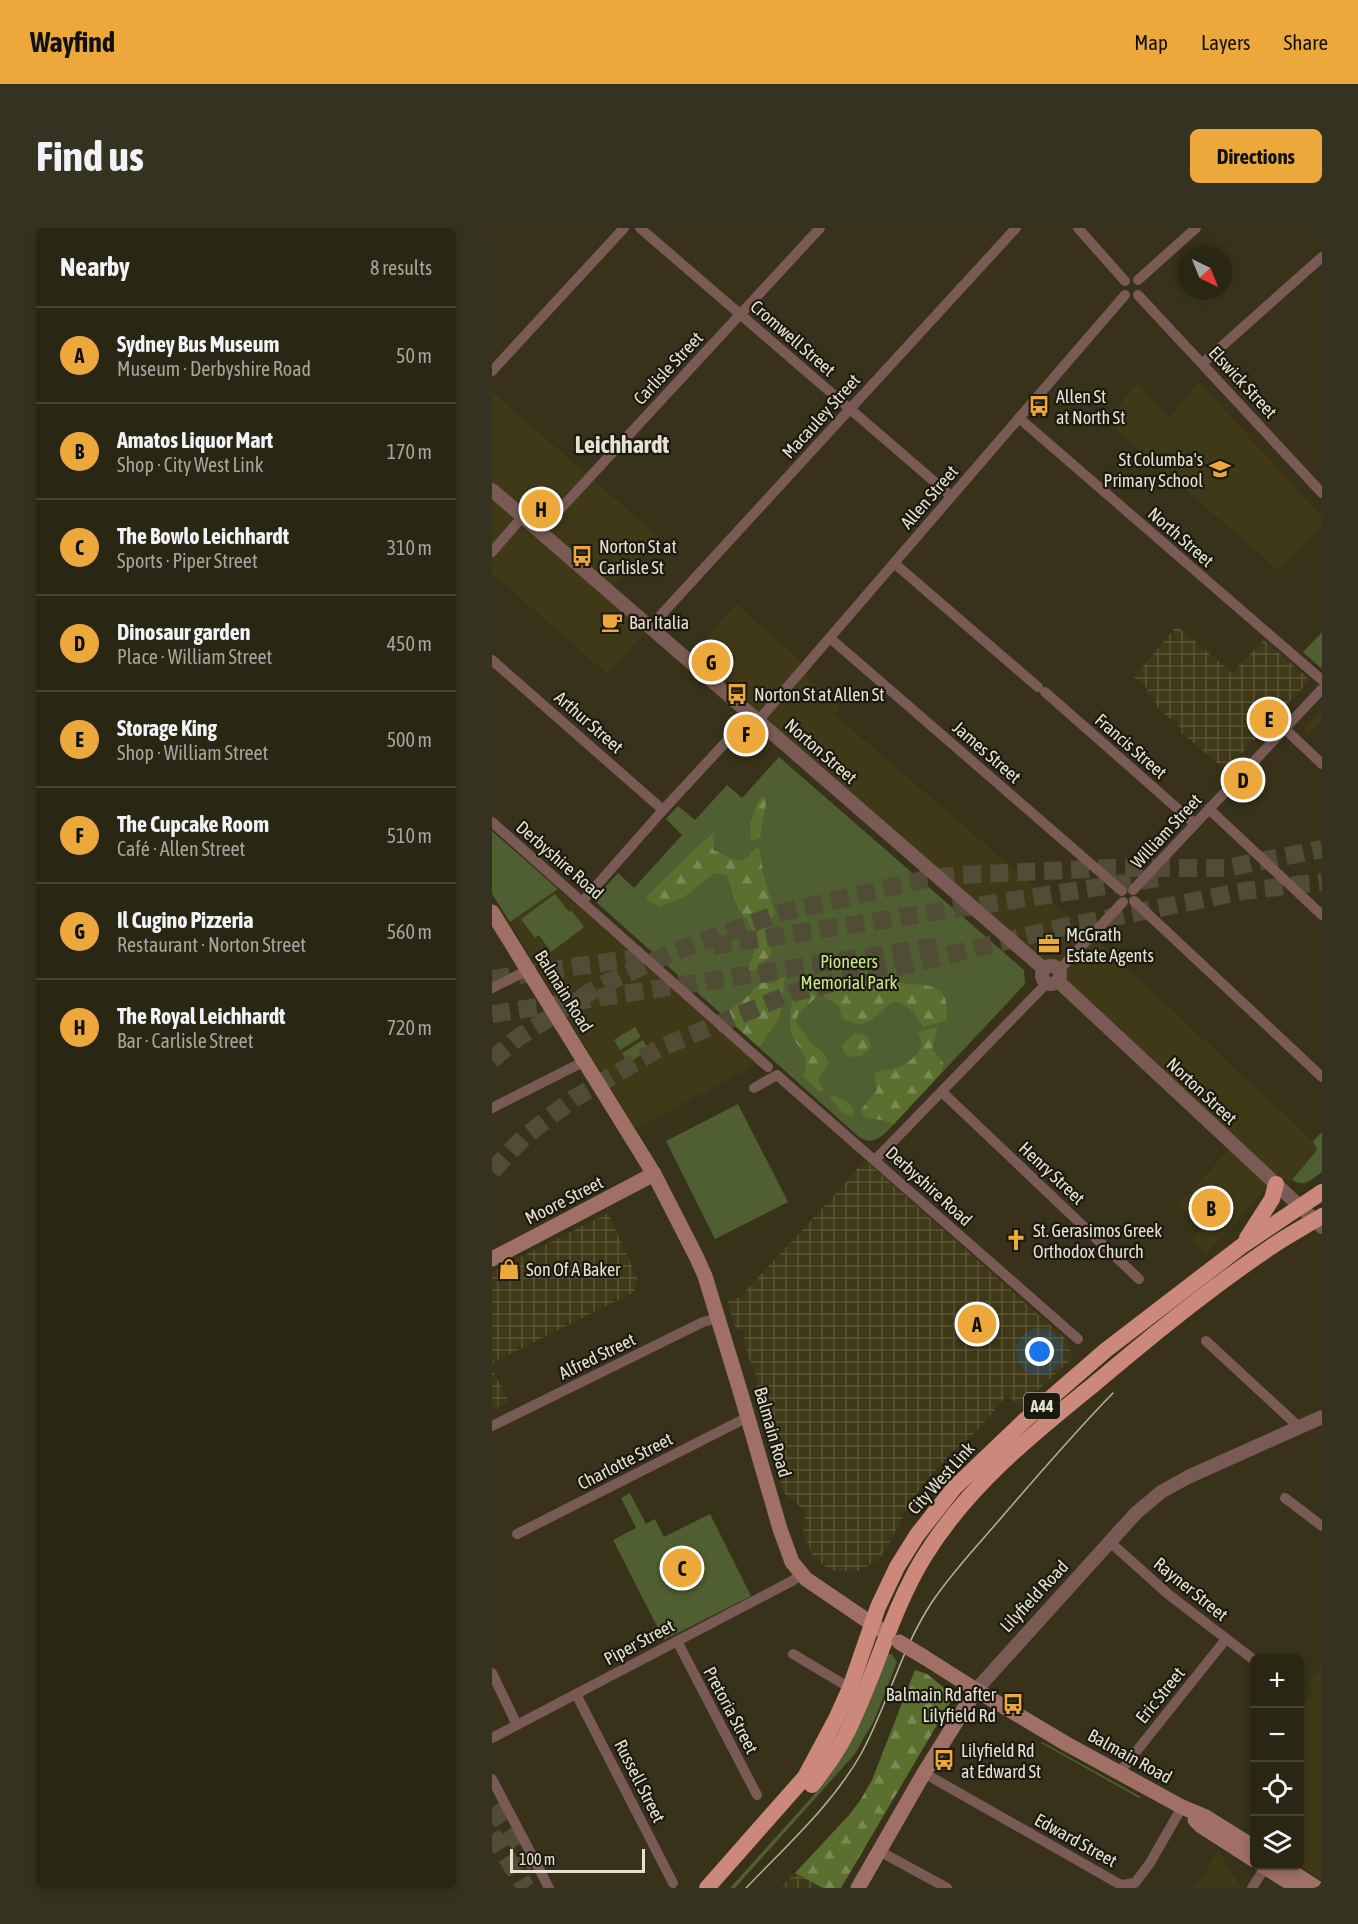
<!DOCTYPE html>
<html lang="en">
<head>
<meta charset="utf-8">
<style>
  :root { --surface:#292613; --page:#353221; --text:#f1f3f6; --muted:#a5a5a0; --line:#454333; --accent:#eda83c }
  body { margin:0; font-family:"Asap Condensed",sans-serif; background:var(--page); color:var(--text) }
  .controls { position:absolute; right:18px; bottom:18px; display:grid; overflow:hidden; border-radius:9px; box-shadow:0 3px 9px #0003 }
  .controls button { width:54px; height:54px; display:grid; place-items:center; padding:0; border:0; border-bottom:2px solid var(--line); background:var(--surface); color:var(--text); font:30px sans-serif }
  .compass { position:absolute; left:686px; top:18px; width:54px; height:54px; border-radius:50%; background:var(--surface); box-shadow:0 3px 9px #0003; rotate:137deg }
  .scale { position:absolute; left:18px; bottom:15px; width:135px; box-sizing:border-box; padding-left:6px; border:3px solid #e5e2d2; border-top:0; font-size:16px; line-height:21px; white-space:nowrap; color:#e5e2d2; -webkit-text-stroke:4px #1c1a0f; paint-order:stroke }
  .you { position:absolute; left:548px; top:1124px; width:21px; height:21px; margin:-15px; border:4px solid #fff; border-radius:50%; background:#1a73e8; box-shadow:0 0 0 9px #1a73e833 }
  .badge { display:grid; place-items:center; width:39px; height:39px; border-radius:50%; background:var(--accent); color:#111; font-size:20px; font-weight:700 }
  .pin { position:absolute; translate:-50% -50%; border:3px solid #fff; box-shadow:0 2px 6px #0006 }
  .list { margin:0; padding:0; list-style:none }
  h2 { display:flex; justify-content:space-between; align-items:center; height:78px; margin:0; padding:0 24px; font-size:26px }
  h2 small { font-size:20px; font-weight:400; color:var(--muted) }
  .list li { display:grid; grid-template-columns:39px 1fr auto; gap:18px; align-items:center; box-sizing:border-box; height:96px; padding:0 24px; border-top:2px solid var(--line) }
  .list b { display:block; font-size:22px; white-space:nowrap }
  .list p { margin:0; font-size:20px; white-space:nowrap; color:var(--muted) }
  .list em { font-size:20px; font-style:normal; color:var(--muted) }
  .icon { flex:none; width:33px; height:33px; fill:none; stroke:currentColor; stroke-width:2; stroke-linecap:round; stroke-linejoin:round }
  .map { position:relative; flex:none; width:830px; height:1660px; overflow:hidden; border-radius:9px }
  header { display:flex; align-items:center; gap:36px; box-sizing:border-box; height:84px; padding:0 30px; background:var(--accent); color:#111 }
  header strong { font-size:28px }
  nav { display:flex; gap:33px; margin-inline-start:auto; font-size:21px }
  .intro { display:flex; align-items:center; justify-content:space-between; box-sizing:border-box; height:144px; padding:0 36px }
  h1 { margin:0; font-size:42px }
  .button { padding:15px 27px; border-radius:9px; background:var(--accent); color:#111; font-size:21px; font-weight:700 }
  main { display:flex; gap:36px; padding:0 36px }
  aside { flex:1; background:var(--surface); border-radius:9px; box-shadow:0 3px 9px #0003 }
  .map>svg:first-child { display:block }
</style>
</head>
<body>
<header>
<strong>Wayfind</strong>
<nav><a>Map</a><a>Layers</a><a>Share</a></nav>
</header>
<div class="intro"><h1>Find us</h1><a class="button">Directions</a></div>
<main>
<aside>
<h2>Nearby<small>8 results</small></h2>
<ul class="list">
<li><span class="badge">A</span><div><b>Sydney Bus Museum</b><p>Museum · Derbyshire Road</p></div><em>50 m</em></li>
<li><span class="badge">B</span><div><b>Amatos Liquor Mart</b><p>Shop · City West Link</p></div><em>170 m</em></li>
<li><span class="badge">C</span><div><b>The Bowlo Leichhardt</b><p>Sports · Piper Street</p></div><em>310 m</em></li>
<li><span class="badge">D</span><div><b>Dinosaur garden</b><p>Place · William Street</p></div><em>450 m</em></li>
<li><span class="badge">E</span><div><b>Storage King</b><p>Shop · William Street</p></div><em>500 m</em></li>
<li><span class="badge">F</span><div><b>The Cupcake Room</b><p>Café · Allen Street</p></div><em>510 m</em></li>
<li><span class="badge">G</span><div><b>Il Cugino Pizzeria</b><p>Restaurant · Norton Street</p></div><em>560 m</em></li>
<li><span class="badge">H</span><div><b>The Royal Leichhardt</b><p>Bar · Carlisle Street</p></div><em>720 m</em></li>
</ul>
</aside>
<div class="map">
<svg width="830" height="1660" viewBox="0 0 830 1660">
  <defs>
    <pattern id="industrial-grid" width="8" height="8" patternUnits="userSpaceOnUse" patternTransform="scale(1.5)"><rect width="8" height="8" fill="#403918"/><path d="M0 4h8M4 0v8" fill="none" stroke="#5b5539"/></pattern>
    <pattern id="forest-firs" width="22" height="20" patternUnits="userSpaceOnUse" patternTransform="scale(1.5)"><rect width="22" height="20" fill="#5b6f2f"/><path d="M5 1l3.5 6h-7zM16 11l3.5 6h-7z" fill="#7a8a56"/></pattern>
  </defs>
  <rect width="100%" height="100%" fill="#373219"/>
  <!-- built -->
  <g fill="#403918">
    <path d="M707,154L830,289V299L786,342L614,193L646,155L677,189Z"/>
    <path d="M0,164L166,308L117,363L158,399L115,446L0,345Z"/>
    <path d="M244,376L315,438V449L349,479L343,487L609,716L821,913L825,922L800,952L772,963L714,1026L699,1012L710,999L686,977L741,917L566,753L565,740L558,738L554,740L195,431Z"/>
    <path d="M830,481V493L817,507L811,501Z"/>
    <path d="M66,661L267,835L148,899L142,898L18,694Z"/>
    <path d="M830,1436V1652L808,1637V1483L822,1460L817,1456Z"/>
    <path d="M726,1623L730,1628L749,1660H703Z"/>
  </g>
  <!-- industrial -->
  <g fill="url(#industrial-grid)">
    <path d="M685,398L740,445L772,412L818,452L734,542L689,504L690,501L662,476L664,473L654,464L656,461L642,449Z"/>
    <path d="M373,932L575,1112L581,1130L528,1178L515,1167L486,1202L459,1225L433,1254L414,1282L395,1320L387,1331L366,1343H343L333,1338L321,1328L311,1305L313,1283L292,1265L264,1175L265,1150L251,1114L253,1104L243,1099L235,1071H244L249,1068L338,972Z"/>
    <path d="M116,985L146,1052L142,1064L0,1135V1044Z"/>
    <path d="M0,1141L17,1174L2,1181L0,1177Z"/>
    <path d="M303,1645L331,1660H288Z"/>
  </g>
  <!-- green -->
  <g fill="#505f31">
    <path d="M830,404V439L829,440L811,424Z"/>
    <path d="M287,529L532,742L533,756L402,896C392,907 381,919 367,909L103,673L105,668L126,645L142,660L190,607L174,591L186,578L203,592L235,557L250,570Z"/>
    <path d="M0,603L66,661L18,694L0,666Z"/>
    <path d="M63,666L77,684L79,682L92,699L59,724L47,707L43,710L29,691Z"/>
    <path d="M143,799L149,809L128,822L122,812Z"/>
    <path d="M151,812L157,822L136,835L130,825Z"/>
    <path d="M246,876L296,974L223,1011L174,913Z"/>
    <path d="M830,904V944C818,952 814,960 800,952L825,922L821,913Z"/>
    <path d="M138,1265L154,1296L163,1291L172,1309L218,1286L259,1368L172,1412L121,1312L144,1300L129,1270Z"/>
    <path d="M394,1426H400L405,1434L382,1493L362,1527L243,1660H238L320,1569L344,1538Z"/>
    <path d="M550,1514L649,1569L647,1570L549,1515Z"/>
  </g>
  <!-- forest -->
  <g fill="url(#forest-firs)">
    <path d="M270,569L274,571V576L268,609L263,613L259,611C257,596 261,581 270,569Z"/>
    <path d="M223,604L221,622C242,631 249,641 264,619L268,622L271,645L283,686L273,699L278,710L280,726L262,743L256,742L266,713L256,694L246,681L235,647L223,645L192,669L167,679L154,671L156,667L209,615Z"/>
    <path d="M293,748L288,790L267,819L230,786L250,774L268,755H281Z"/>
    <path d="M382,751C393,753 404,755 415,756C433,757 453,756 455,779C455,785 455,788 453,793L431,799C424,786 417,777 402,773C391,780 377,799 364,796C360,795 355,792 350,790C349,771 338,777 330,765C350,755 359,752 382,751Z"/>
    <path d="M303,759H306L311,762L323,764L324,769L306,786L304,794L319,815L331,825L337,834L326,852L332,861L329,865L311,848C322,823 299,818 298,799C297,786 301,772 303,759Z"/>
    <path d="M446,799L440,821L452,836L449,845L402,896L390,892L374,890L368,883L385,862L382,846C389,841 392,842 400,841C414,839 423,829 430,818L426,804Z"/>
    <path d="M363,805L375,808L379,819C370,829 365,832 353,826L350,818Z"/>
    <path d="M341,867L357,875L362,882L360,888L351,885L338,869Z"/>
    <path d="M423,1442L435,1446L462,1468L349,1660H331L303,1645L358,1586L369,1571L380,1552Z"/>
  </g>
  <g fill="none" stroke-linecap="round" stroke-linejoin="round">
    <!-- motorway-tunnel -->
    <g stroke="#514c35" stroke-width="18" stroke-dasharray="18 9" stroke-linecap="butt">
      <path d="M221,718L666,650"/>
      <path d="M0,751L161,727"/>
      <path d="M0,786L452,717"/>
      <path d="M0,832L24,811L106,759L179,725L288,685L434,651L469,647L618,640H734L830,621"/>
      <path d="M0,943L32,909L81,871L166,821L300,765L567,700L752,663L830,654"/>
      <path d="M0,1580L44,1638"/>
      <path d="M0,1606L34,1660"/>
    </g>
    <!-- minor -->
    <g stroke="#795a54" stroke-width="10">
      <path d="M148,0L459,268"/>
      <path d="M586,0L633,53"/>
      <path d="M646,52L704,0"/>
      <path d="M646,67L830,265"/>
      <path d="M711,135L830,29"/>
      <path d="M0,143L132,0"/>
      <path d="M527,190L830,452"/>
      <path d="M48,303L328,0"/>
      <path d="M0,324L31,288"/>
      <path d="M402,335L546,459"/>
      <path d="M158,399L524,0"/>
      <path d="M338,410L630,663"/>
      <path d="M0,432L171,582"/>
      <path d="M553,464L703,596"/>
      <path d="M266,493L633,67"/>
      <path d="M792,500L830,536"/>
      <path d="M717,581L830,687"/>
      <path d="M0,594L276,839"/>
      <path d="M641,662L830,461"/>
      <path d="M642,673L830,849"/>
      <path d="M90,674L171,582L245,502"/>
      <path d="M567,742L631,674"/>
      <path d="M0,760L36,742"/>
      <path d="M262,860L285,847L586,1111"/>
      <path d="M450,864L647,1051"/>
      <path d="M0,880L93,833"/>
      <path d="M383,932L555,755"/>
      <path d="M714,1113L807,1199"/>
      <path d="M0,1198L211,1094L226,1090"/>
      <path d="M793,1270L830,1298"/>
      <path d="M25,1306L256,1189"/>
      <path d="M618,1314L676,1366L762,1432"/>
      <path d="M185,1413L265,1567"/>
      <path d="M301,1426L358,1460"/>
      <path d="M0,1445L25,1497"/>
      <path d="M84,1466L181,1655"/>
      <path d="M0,1510L300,1353L309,1346"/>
      <path d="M432,1545L629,1657L643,1655L658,1635L690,1579"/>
      <path d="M627,1545L734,1411"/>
      <path d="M0,1551L57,1660"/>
      <path d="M387,1623L455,1660"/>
      <path d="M760,1660L774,1638"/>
    </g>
    <!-- tertiary -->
    <g stroke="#795a54" stroke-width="14">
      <path d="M0,262L552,741"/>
      <circle cx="559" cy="747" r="9"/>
      <path d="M566,753L830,999"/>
      <path d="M484,1462L644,1285L669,1264L696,1249L830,1189"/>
    </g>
    <!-- secondary -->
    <g stroke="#a07066" stroke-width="15">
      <path d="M0,684L162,946L204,1028L213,1048L249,1166L288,1301L300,1334L314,1351L389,1402"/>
      <path d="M0,1031L162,946"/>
      <path d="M432,1429L484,1462L573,1515L690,1579L714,1589L762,1619"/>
      <path d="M703,1592L709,1598L762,1632"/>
      <path d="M771,1638L806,1660"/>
      <path d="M791,1638L825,1660"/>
      <path d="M366,1660L432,1545L484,1462"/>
    </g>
    <!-- trunk -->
    <g stroke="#cc887a" stroke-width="16">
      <path d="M755,1010L780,971L784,956"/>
      <path d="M320,1557C337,1536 353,1512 363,1487C387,1434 402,1378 432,1329C475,1259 537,1209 600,1158C657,1110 714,1063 776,1021C793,1009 812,999 830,988"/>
      <path d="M215,1660L313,1549L344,1491L358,1460L386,1379L405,1339L425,1307L462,1260L532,1193L614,1122L751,1017L830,964"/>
    </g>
    <!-- tram -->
    <path stroke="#b5b29f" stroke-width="1.5" d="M254,1660C294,1618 340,1577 369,1526C396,1476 409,1421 440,1374C460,1344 486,1317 509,1290C546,1247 582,1205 621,1165"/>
    <!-- secondary-bridge -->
    <path stroke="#a07066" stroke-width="15" d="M407,1414L432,1429"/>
  </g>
  <!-- icons -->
  <defs>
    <symbol id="bus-bare" viewBox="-9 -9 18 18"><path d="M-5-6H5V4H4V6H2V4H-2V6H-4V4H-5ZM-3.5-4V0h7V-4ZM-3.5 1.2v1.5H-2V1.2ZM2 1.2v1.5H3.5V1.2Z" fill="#eda83c" stroke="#1c1a0f" stroke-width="2.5" paint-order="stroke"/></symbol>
    <symbol id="school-bare" viewBox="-9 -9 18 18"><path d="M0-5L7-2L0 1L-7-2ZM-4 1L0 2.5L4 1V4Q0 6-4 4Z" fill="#eda83c" stroke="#1c1a0f" stroke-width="2.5" paint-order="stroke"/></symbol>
    <symbol id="cafe-bare" viewBox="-9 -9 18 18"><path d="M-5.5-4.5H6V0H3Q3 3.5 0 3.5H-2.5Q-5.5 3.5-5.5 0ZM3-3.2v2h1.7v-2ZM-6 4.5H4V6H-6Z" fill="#eda83c" stroke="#1c1a0f" stroke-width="2.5" paint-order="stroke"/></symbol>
    <symbol id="office-bare" viewBox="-9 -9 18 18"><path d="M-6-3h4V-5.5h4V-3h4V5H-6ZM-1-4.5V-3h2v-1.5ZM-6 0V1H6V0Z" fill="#eda83c" stroke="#1c1a0f" stroke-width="2.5" paint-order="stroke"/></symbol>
    <symbol id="church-bare" viewBox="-9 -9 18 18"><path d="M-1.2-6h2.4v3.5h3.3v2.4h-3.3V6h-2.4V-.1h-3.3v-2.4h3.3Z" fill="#eda83c" stroke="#1c1a0f" stroke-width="2.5" paint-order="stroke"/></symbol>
    <symbol id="shop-bare" viewBox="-9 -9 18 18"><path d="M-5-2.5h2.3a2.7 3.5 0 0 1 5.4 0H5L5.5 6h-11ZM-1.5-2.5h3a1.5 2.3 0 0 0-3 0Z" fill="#eda83c" stroke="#1c1a0f" stroke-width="2.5" paint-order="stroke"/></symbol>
  </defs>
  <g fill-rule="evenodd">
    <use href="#bus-bare" x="532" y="163" width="30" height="30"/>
    <use href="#school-bare" x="713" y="226" width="30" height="30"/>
    <use href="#bus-bare" x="75" y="313" width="30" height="30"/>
    <use href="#cafe-bare" x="105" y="379" width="30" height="30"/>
    <use href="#bus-bare" x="230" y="451" width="30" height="30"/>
    <use href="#office-bare" x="542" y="701" width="30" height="30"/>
    <use href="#church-bare" x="509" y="997" width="30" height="30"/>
    <use href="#shop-bare" x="2" y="1026" width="30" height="30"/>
    <use href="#bus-bare" x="506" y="1461" width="30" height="30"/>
    <use href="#bus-bare" x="437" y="1517" width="30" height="30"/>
  </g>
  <g text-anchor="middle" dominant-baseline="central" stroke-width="4.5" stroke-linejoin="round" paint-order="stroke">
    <!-- shield labels -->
    <rect fill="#1c1a0f" stroke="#a9a698" stroke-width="1.5" x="532" y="1165" width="36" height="26" rx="4.5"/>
    <g font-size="16" font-weight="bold" fill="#e5e2d2">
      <text x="550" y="1178">A44</text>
    </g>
    <!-- street labels -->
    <g font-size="18" fill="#e5e2d2" stroke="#1c1a0f">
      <text transform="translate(301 110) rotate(41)">Cromwell Street</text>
      <text transform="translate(176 140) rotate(-47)">Carlisle Street</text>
      <text transform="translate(751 154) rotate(47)">Elswick Street</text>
      <text transform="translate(329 188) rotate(-48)">Macauley Street</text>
      <text transform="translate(437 269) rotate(-49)">Allen Street</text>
      <text transform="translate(689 309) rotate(41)">North Street</text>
      <text transform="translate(97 494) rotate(41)">Arthur Street</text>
      <text transform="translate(639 518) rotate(41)">Francis Street</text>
      <text transform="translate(329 523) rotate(41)">Norton Street</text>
      <text transform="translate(495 524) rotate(41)">James Street</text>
      <text transform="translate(674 603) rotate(-47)">William Street</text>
      <text transform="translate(68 632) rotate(41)">Derbyshire Road</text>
      <text transform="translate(72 763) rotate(58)">Balmain Road</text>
      <text transform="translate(710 863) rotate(43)">Norton Street</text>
      <text transform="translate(560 945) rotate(43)">Henry Street</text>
      <text transform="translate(437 958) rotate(42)">Derbyshire Road</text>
      <text transform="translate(72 972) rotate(-27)">Moore Street</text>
      <text transform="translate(105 1128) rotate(-26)">Alfred Street</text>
      <text transform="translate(281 1204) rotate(74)">Balmain Road</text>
      <text transform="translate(133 1233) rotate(-27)">Charlotte Street</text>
      <text transform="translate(449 1250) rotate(-48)">City West Link</text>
      <text transform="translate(699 1361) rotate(39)">Rayner Street</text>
      <text transform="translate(542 1368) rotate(-47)">Lilyfield Road</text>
      <text transform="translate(147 1414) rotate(-28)">Piper Street</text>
      <text transform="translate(668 1467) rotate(-51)">Eric Street</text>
      <text transform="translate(239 1482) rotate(62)">Pretoria Street</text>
      <text transform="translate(638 1528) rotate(29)">Balmain Road</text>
      <text transform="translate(148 1553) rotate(63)">Russell Street</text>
      <text transform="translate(584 1612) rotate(29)">Edward Street</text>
    </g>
    <!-- poi labels -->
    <g font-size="18" fill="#e5e2d2" stroke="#1c1a0f" text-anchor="start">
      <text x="564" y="168">Allen St<tspan x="564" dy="21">at North St</tspan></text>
      <text x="711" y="231" text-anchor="end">St Columba's<tspan x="711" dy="21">Primary School</tspan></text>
      <text x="107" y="318">Norton St at<tspan x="107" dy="21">Carlisle St</tspan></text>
      <text x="137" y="394">Bar Italia</text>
      <text x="262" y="466">Norton St at Allen St</text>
      <text x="574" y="706">McGrath<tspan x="574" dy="21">Estate Agents</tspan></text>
      <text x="541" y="1002">St. Gerasimos Greek<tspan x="541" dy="21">Orthodox Church</tspan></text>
      <text x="34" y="1041">Son Of A Baker</text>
      <text x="504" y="1466" text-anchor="end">Balmain Rd after<tspan x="504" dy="21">Lilyfield Rd</tspan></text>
      <text x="469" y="1522">Lilyfield Rd<tspan x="469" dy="21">at Edward St</tspan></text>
    </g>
    <!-- park labels -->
    <g font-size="18" fill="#c8e78a" stroke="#1c1a0f">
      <text x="357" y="733">Pioneers<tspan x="357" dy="21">Memorial Park</tspan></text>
    </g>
    <!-- district labels -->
    <g font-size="24" font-weight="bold" fill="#e5e2d2" stroke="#1c1a0f">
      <text x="130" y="216">Leichhardt</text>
    </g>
  </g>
</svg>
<div class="controls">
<button>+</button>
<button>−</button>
<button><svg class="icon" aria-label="locate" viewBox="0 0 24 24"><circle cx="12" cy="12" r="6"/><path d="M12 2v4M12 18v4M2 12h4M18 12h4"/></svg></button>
<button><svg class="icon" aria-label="layers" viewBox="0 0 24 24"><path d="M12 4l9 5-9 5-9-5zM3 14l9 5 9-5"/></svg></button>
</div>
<svg class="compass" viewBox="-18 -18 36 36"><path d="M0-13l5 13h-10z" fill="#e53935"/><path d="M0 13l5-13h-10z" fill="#a5a5a0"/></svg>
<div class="scale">100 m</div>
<div class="you"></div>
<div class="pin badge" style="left:485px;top:1096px">A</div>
<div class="pin badge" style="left:719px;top:980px">B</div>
<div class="pin badge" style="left:190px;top:1340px">C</div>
<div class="pin badge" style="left:751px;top:552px">D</div>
<div class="pin badge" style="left:777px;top:491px">E</div>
<div class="pin badge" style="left:254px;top:506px">F</div>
<div class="pin badge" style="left:219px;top:434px">G</div>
<div class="pin badge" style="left:49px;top:281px">H</div>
</div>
</main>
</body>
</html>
